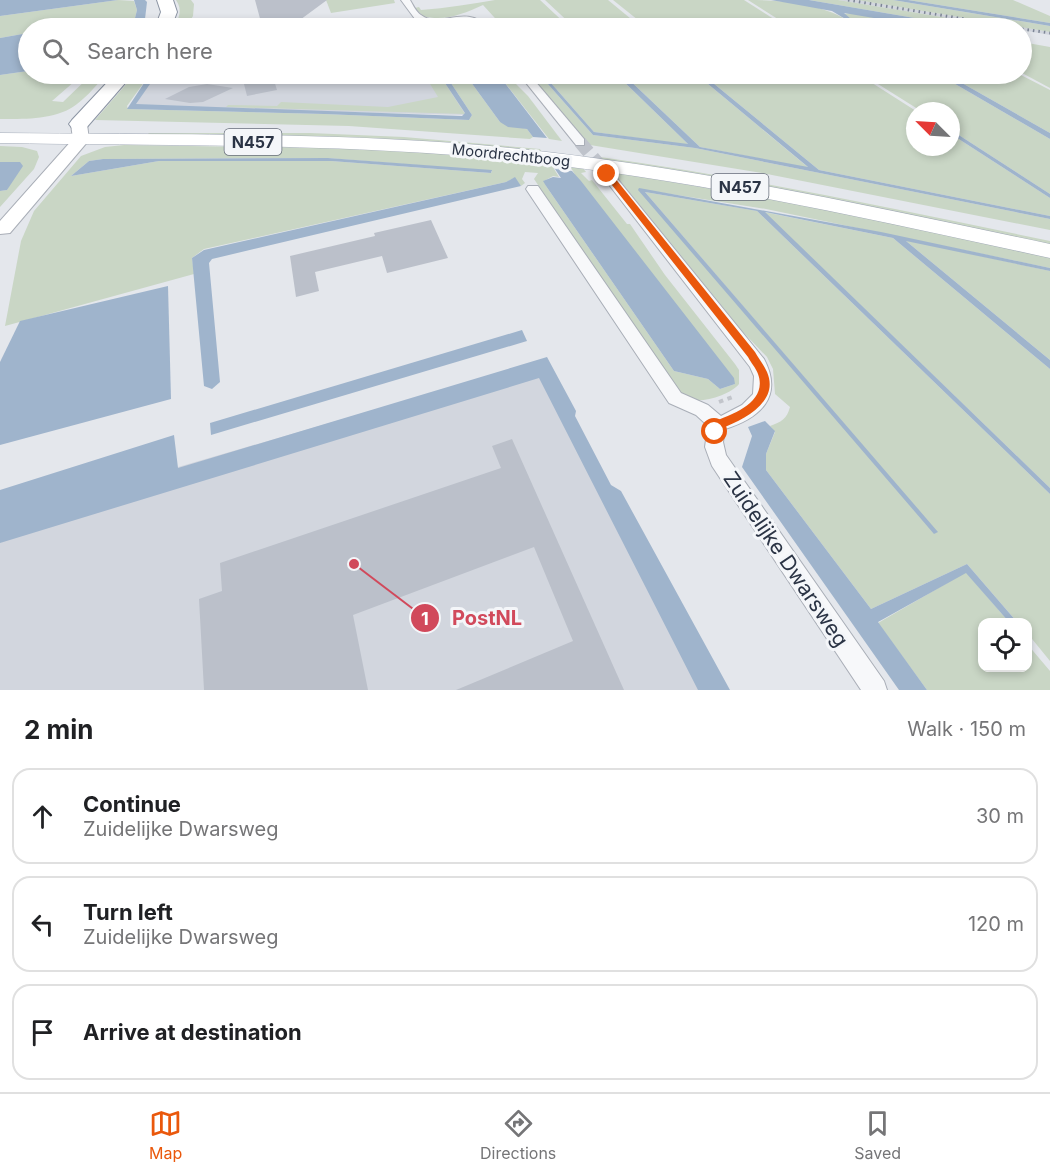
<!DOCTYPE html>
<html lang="en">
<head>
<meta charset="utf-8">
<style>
  :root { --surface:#fff; --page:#f6f6f6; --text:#202124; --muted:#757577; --line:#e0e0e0; --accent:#ea580c }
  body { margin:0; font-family:Inter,sans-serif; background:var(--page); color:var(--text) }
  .controls { position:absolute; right:18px; bottom:18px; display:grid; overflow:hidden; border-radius:12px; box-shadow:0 3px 9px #0003 }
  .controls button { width:54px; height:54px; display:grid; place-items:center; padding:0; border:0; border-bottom:2px solid var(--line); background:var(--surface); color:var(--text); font:30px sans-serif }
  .compass { position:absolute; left:906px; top:102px; width:54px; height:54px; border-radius:50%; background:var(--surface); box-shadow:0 3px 9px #0003; rotate:294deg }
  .stop { position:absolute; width:18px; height:18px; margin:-14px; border:4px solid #ea580c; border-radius:50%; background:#fff }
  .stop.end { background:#ea580c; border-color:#fff; box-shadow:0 2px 6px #0008 }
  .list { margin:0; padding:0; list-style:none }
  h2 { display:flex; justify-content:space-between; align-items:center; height:78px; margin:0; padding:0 24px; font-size:26px }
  h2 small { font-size:20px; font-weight:400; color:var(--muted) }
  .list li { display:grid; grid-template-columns:39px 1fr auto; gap:18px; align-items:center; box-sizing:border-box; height:96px; margin:0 12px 12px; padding:0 12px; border:2px solid var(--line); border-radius:18px }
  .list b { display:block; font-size:22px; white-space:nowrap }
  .list p { margin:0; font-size:20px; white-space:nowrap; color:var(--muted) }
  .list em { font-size:20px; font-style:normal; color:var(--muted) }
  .icon { flex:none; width:33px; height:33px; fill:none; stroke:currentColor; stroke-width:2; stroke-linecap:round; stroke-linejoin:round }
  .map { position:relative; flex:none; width:1050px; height:690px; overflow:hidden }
  .search { position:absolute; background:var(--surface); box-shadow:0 3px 9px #0003; left:18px; right:18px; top:18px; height:66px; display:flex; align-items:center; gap:15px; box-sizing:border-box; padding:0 21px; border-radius:33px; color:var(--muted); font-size:22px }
  .sheet { height:402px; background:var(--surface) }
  nav { display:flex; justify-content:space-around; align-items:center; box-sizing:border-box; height:84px; border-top:2px solid var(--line); background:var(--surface); font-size:16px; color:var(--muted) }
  nav a { display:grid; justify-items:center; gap:3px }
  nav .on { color:var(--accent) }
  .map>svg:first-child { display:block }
</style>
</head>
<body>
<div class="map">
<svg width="1050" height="690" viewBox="0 0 1050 690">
  <rect width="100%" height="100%" fill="#e4e7ec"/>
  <!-- built -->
  <g fill="#d2d6de">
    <path d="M838,0H857L1050,32V35L1022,30V28H1009Z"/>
    <path d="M156,74H441L468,115L131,107Z"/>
    <path d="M542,361L719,690H0V519Z"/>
  </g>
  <!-- green -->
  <g fill="#c9d6c5" fill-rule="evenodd">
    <path d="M118,0L134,1L137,10L135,18L63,28H28V33L0,38V16Z"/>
    <path d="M176,0H191L194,4L193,16L186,28H173C179,19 183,10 176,0Z"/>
    <path d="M326,0H394L395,3L331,13Z"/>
    <path d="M495,0H540L570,28H504L483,5C463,14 444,22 423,16L415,8L419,7L421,10C447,8 471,4 495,0Z"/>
    <path d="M545,0H608L642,28H575Z"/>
    <path d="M613,0H744L788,28H648Z"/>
    <path d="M748,0C780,0 819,3 847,20L850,19L843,14L852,13L934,28H868L856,22L852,23L862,28H792Z"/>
    <path d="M809,0H838L1009,28H973Z"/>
    <path d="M857,0H893L1050,26V32Z"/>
    <path d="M908,0H1013L1050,16V23Z"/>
    <path d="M1022,42L1050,47V88L1022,73Z"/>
    <path d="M28,71V74H83L52,101L63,102L92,74H107C97,84 88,96 77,104C57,120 25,119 0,119V75Z"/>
    <path d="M135,74H150L127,106L128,109L324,114L469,120L472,115L445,74H465L500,122L527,129L533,137L530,139L349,126L95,120Z"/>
    <path d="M424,74H439L465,114L226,107L228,105L277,106L281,102L388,107L438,97Z"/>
    <path d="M498,74H506L528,96L562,141L549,139Z"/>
    <path d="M529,74H539L593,135L695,148L1050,219V230L762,173L590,145Z"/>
    <path d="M543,74H616L689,145L594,132Z"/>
    <path d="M623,74H696L809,168L700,147Z"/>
    <path d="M702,74H858L916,111L915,147H951V134L1050,198V216L819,170Z"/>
    <path d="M862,74H938L1050,139V194L951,130V111H921Z"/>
    <path d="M946,74H1019L1050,90V133Z"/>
    <path d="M149,133H310L404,137L540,149L542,153L146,136Z"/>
    <path d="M124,145L334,148L442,153L551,164L559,177L553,176L544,181L546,186L674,371L708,379L720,389L735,384L578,180L570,166L582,167L586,172L581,173L589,181L592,180L627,224H630L665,275L735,364L739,370V384C731,394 707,402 694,400C689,400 685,396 680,394L534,179L538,173L525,172L522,179L525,183L521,186L514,178L506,182L204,249L192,258L194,274L5,326L21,241L34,211L81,156L105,147ZM328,158L492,171L491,173L331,161H159L71,176L89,161L103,159Z"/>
    <path d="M0,146L22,147L37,151L39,157L34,169L0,207V191L7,190L19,162H0Z"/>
    <path d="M600,157C751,178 900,210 1050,241V245L603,161Z"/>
    <path d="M613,172L813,206L1050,256V268L766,209L639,189L937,532L645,192L757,211L1050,494V661L1028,634V622H1017L967,564L871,609L766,470V454L775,432L770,426C781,422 787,419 790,407L775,394L773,369L767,357L742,331Z"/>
    <path d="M764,212L893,238L1050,369V488Z"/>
    <path d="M907,240L1050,271V360L906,241Z"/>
    <path d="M966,572L1009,622H982V668H1028V645L1050,671V690H927L878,623Z"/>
  </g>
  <!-- water -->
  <g fill="#9fb4cc">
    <path d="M0,0H118L0,16Z"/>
    <path d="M134,0H145L147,2L145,19L137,28H63L135,18L137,10Z"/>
    <path d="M771,0H809L973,28H934L844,13L851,19L847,20L832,11Z"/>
    <path d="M893,0H908L1050,23V26Z"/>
    <path d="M28,33V71L0,75V38Z"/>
    <path d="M150,74H157L136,104L462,116L465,113L439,74H445L472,115L469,120L324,114L127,109Z"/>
    <path d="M465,74H498L547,138L533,137L527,129L508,127L500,122Z"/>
    <path d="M539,74H543L594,132L688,144L616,74H623L700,147L808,167L696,74H702L819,170L1050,216V219L695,148L593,135Z"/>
    <path d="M938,74H946L1050,133V139Z"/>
    <path d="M951,130L1050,194V198L951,134Z"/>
    <path d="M328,158L492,170L491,173L331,161H159L71,176L89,161L103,159Z"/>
    <path d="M0,162H20L23,166L7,190L0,191Z"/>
    <path d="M555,169L572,171L581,181L734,378L735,384L720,389L708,379L674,371L546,186L543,181L553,177L561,178Z"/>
    <path d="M515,177L521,186L212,259L209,263L220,382L212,389L204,386L192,258L204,250L506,182Z"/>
    <path d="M639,188L881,232L1050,268V271L906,241L1050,360V369L893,238L765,212L1050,488V494L757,211L645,192L938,532L934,534L638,190Z"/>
    <path d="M168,286L171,399L0,445V362L20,321Z"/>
    <path d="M522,330L527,341L211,435L210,423Z"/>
    <path d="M547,357L576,411L575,416L611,485L621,491L730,690H698L539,378L0,543V490L174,435L178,468Z"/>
    <path d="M765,421L775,431L766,454V470L871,609L967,564L1017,622H1009L966,573L878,622L927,690H899L742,467L752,436L748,427Z"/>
  </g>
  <!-- building -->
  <g fill="#bbc0ca">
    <path d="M255,0H327L289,28H279V24L262,26Z"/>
    <path d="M255,74H272L277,90L247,96L242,76Z"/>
    <path d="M207,84L233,88L203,102L190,103L165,99L189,87Z"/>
    <path d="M431,220L448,258L387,273L382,256L315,272L319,291L296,297L290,256L375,236L374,233Z"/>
    <path d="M512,439L624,690H456L573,641L534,547L353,615L368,690H204L199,599L222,591L220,563L501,468L492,446Z"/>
  </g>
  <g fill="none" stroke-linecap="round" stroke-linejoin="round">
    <!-- street-tunnel -->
    <path stroke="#bfc3cb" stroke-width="13" stroke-dasharray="13 7" stroke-linecap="butt" d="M580,142L607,174"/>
    <defs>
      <g id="street">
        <path d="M401,0H410C413,5 416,12 421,15C440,30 465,2 489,28H479L467,21L424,24L415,19Z"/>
        <path d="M519,74H529L584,139V145H576Z"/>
        <path d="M607,170L611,171L764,359C784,397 760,418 725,429L723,442L726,455L884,681L887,690H861L712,466L705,447L708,426L696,415L669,403L526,189L528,186H538L681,393L708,405L721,416L742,405L753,394L754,376L750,367L603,177L601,174L603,171Z"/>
      </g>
      <path id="secondary" d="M79,119L87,124L89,140L10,233L0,234V221L73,139L71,124Z"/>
      <path id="primary" d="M0,133C159,135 320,132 479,145C671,162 861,204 1050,244V258C861,217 672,174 479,157C320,143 160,146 0,143Z"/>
      <g id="highway">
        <path d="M157,0H173L177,12L171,28H155L161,12Z"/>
        <path d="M115,74H133L86,128H72L69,124L72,120Z"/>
      </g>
    </defs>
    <!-- street casing -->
    <use href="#street" stroke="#a9aeb7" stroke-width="2"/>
    <!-- secondary casing -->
    <use href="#secondary" stroke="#a9aeb7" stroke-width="2"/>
    <!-- primary casing -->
    <use href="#primary" stroke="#a3abb8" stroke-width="1"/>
    <!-- highway casing -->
    <use href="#highway" stroke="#8b94a3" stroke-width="2"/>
    <!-- path -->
    <path stroke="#c2c5cb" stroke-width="4" stroke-dasharray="4.5 4.5" stroke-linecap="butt" d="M719,402L735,396"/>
    <!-- street -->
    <use href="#street" fill="#f7f8fa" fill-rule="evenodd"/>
    <!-- secondary -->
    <use href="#secondary" fill="#fff" fill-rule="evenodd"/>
    <!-- primary -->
    <use href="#primary" fill="#fff" fill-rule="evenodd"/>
    <!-- highway -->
    <use href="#highway" fill="#fff" fill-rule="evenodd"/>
    <!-- rail -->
    <g stroke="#7d8696" stroke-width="3" stroke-dasharray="1.5 4" stroke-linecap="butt">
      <path d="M848,0L1020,28"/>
      <path d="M1022,29L1050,33"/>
    </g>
  </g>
  <!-- route -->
  <path fill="#ea580c" d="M604,172H610L755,352C759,359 764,365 767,372C780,402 743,420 722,428L718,435L715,437L709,432L715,421C734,414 768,401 758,374C756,368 751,363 748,357L604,175Z"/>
  <g text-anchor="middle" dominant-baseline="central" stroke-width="6" stroke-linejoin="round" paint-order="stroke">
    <!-- far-street labels -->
    <g font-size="15" fill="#2b3445" stroke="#f4f6f9">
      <text transform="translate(511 155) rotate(6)">Moordrechtboog</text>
    </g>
    <!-- shield labels -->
    <g fill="#f4f6f9" stroke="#676e7b" stroke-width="1.5">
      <rect x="224.5" y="129" width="57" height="26" rx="4.5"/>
      <rect x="711.5" y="174" width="57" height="26" rx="4.5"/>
    </g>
    <g font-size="16" font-weight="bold" fill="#2b3445">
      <text x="253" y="142">N457</text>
      <text x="740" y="187">N457</text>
    </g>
    <!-- near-street labels -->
    <g font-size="21" fill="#2b3445" stroke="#f4f6f9">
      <text transform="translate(786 559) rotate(56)">Zuidelijke Dwarsweg</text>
    </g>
  </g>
  <!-- callouts -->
  <path fill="none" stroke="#d1495b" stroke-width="2" d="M354 564L425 618"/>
  <g fill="#d1495b" stroke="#f4f6f9" stroke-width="2">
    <circle cx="354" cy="564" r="6"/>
    <circle cx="425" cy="618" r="15"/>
  </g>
  <g font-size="18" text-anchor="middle" font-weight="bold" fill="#fff">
    <text x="425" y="625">1</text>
  </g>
  <g font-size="20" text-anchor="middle" font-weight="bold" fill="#d1495b" stroke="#f4f6f9" stroke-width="6" stroke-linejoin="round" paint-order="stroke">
    <text x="487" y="625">PostNL</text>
  </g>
</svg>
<div class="controls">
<button><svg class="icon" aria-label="locate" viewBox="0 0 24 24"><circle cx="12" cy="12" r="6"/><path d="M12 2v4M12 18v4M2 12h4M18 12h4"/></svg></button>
</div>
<svg class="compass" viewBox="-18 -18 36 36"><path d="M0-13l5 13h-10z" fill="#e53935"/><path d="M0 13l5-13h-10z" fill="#757577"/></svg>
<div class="stop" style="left:715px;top:432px"></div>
<div class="stop end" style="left:607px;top:174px"></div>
<div class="search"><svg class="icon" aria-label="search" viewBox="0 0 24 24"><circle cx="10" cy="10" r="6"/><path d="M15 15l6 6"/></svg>Search here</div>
</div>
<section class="sheet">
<h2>2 min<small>Walk · 150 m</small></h2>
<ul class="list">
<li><svg class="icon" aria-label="ahead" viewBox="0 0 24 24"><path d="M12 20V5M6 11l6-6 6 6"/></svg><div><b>Continue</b><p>Zuidelijke Dwarsweg</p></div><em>30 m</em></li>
<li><svg class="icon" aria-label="left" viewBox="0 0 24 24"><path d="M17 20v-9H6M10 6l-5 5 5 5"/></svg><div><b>Turn left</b><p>Zuidelijke Dwarsweg</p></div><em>120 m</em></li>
<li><svg class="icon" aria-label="arrive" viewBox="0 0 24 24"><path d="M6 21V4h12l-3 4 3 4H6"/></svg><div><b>Arrive at destination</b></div></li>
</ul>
</section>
<nav>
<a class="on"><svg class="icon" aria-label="map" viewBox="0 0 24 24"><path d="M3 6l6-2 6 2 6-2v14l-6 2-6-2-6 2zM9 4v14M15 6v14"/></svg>Map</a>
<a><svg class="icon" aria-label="directions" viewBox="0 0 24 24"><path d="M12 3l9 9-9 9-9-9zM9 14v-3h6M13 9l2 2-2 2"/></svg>Directions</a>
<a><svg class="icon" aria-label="saved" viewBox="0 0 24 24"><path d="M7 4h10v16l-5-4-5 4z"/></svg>Saved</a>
</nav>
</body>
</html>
